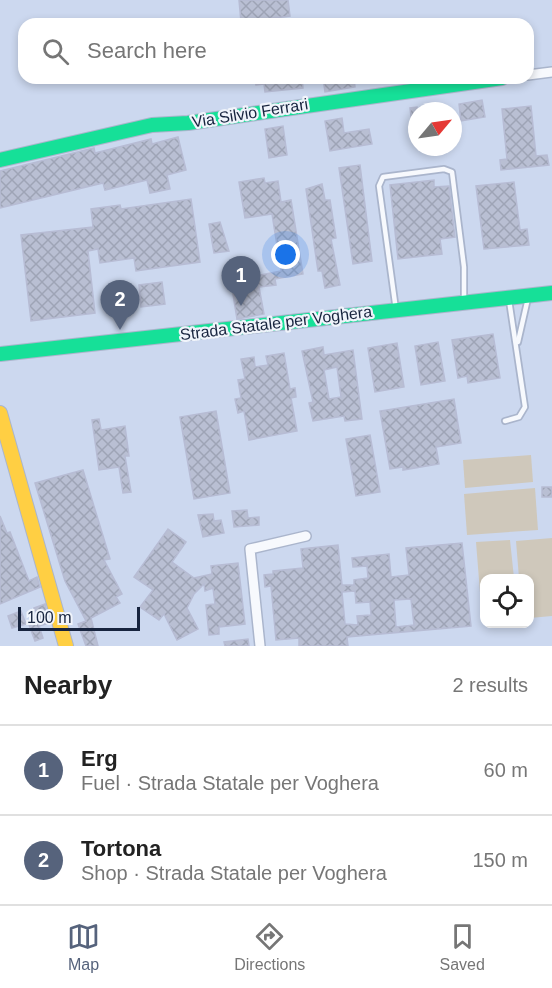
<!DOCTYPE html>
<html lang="en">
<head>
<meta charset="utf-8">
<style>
  :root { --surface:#fff; --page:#f6f6f6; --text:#222; --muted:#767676; --line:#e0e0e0; --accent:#56637c }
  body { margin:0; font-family:Arial,sans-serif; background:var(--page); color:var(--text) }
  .controls { position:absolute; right:18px; bottom:18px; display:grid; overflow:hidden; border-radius:12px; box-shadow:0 3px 9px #0003 }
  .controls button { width:54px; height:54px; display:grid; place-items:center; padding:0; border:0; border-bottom:2px solid var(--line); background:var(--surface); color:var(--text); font:30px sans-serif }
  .compass { position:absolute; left:408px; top:102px; width:54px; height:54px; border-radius:50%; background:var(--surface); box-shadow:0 3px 9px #0003; rotate:61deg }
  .scale { position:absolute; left:18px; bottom:15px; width:122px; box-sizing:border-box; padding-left:6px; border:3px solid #17243e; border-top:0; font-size:16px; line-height:21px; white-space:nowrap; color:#17243e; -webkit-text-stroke:4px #f0f4fb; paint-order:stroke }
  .you { position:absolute; left:286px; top:255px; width:21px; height:21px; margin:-15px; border:4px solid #fff; border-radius:50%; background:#1a73e8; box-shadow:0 0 0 9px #1a73e833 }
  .badge { display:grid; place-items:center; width:39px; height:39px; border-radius:50%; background:var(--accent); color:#fff; font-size:20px; font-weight:700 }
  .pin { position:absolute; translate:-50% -50px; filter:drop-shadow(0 2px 3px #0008) }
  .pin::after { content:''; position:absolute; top:32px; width:21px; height:18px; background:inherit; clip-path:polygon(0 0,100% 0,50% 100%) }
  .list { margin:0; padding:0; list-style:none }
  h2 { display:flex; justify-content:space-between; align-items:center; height:78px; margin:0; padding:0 24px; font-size:26px }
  h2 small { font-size:20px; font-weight:400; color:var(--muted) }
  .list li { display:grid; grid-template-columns:39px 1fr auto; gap:18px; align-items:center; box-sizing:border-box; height:90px; padding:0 24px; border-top:2px solid var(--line) }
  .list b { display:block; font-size:22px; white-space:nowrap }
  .list p { margin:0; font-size:20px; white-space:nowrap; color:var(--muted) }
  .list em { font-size:20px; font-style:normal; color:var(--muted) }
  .icon { flex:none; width:33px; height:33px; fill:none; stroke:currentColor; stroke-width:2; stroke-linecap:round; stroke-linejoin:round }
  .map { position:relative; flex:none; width:552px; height:646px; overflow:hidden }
  .search { position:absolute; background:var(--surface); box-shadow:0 3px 9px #0003; left:18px; right:18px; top:18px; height:66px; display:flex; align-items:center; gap:15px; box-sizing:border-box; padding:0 21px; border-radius:18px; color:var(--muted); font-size:22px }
  .sheet { height:258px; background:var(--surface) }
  nav { display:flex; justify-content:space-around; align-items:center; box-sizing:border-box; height:84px; border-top:2px solid var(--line); background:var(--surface); font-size:16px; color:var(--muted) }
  nav a { display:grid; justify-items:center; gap:3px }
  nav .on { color:var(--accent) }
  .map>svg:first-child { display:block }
</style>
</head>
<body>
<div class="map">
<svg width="552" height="646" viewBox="0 0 552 646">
  <defs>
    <pattern id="building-cross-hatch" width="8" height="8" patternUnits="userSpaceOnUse" patternTransform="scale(1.5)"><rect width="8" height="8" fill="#b9bfd3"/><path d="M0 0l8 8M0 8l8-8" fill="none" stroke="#9ea4b6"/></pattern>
  </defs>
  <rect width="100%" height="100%" fill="#ccd8ef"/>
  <!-- garden -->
  <g fill="#cfc8bb">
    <path d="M531,455L533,482L465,488L463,460Z"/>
    <path d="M535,488L538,530L467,535L464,494Z"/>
    <path d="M552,538V616L530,618V578H519L516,541Z"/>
    <path d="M510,540L514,578H484V605H481L476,542Z"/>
  </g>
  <!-- building -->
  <g fill="url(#building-cross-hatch)" stroke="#b7bcd4" stroke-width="1.5" fill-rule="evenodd">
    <path d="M239,0H288L290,16L241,22Z"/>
    <path d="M255,78H302L303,88L265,92L264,84L256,85Z"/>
    <path d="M323,78H354L355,87L325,92Z"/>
    <path d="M482,100L485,117L461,121L459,104Z"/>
    <path d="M531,106L536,156L547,155L549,165L501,170L500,160L507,159L502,109Z"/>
    <path d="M417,107V133H413L410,108Z"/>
    <path d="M342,118L344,133L369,129L372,144L330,151L325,121Z"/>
    <path d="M283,126L287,155L269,158L265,129Z"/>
    <path d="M178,137L186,170L167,175L170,189L150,193L147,180L105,190L103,183L0,208V171L94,148L95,153L151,139L152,144Z"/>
    <path d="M360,165L372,261L353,264L339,168Z"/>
    <path d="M264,178L265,183L278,181L281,202L291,200L303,274L275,279L276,285L259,287L264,314L237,319L232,288L236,287L235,280L281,271L272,214L245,218L239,182Z"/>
    <path d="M434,180V187L449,186L455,237L440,239L442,254L398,259L390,185Z"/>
    <path d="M514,182L520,230L527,229L529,245L484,249L476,186Z"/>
    <path d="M322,184L325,200H330L336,238L331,239L340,285L325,288L322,271H318L306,189Z"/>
    <path d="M191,199L200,262L136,271L134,258L100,263L98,249L88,251L95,313L31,321L21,235L93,227L91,209L120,205L121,209Z"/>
    <path d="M220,222L229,251L214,253L209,224Z"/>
    <path d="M162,282L165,304L141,307L139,285Z"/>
    <path d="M124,291L127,310L108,312L105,293Z"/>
    <path d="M493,334L500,378L468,383L467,376L458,378L452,340Z"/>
    <path d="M438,342L445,381L421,385L415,346Z"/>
    <path d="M397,343L404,387L375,392L368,348Z"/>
    <path d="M323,347L324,355L353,350L362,419L345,421L344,416L313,421L309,403L313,402L302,351ZM337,367L341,397L329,399L324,370Z"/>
    <path d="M284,353L290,389L295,388L296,397L291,398L297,431L249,440L244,411L238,413L235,399L241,398L238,380L245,379L241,359L254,357L255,367L268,365L266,356Z"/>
    <path d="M454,399L461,443L436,447L439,464L403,470V467L390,469L380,411Z"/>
    <path d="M216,411L230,493L194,499L180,417Z"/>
    <path d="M99,419L101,430L125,426L129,456H125L131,492L123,493L119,467L99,470L92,420Z"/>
    <path d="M370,435L380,492L356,496L346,439Z"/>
    <path d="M83,470L110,559L104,560L122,594L116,597L120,603L91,618L98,646H86L78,624L86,621L65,581L35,483Z"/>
    <rect x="542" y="487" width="10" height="10"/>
    <path d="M247,510L248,518L259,517V525L234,527L232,511Z"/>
    <path d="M213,514L214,521L221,520L224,533L203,537L198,515Z"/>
    <path d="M0,516L7,533L10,532L29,581L37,577L40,587L0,604Z"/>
    <path d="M168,529L186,542L172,562L194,578L212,574L211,566L238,563L245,624L219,627V634L209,635L206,605L215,604L213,588L205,591L204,584L194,594L187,608L198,629L177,640L164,614L159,620L140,607L153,590L134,577Z"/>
    <path d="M462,543L471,626L347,637L348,646H299V638L276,640L271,586L265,587L264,575L273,574V571L303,568L301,549L338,545L342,585H354V580L368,578L367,566L353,567L352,558L389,554L391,577L409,575L406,548ZM355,591L356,603L370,602L371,615L357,616L358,625L345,624L342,592ZM411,599L414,625L396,627L394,600Z"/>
    <path d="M45,604L48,617L44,618L46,624L39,626L43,638L35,641L28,622L38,619L34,608Z"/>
    <path d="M21,611L26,624L12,628L8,616Z"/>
    <path d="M248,639L249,646H225L224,642Z"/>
  </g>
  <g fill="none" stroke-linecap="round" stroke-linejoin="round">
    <defs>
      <g id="lane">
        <path d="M396,310L379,186L383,177L444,169L452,172L464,267V299"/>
        <path d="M518,342L528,298"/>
        <path d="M505,421L519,417L525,407L509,300"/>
      </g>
      <g id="street">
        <path d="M528,75L552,72"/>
        <path d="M260,646L250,549L306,536"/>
      </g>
      <g id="fast">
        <path d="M0,160L152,125L188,123L502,78"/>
        <path d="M0,354L552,293"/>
      </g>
      <path id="slow" d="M0,413L66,646"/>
    </defs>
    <!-- lane casing -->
    <use href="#lane" stroke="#aab5cc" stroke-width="8"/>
    <!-- street casing -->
    <use href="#street" stroke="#aab5cc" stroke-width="12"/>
    <!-- fast casing -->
    <use href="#fast" stroke="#aab5cc" stroke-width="16"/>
    <!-- slow casing -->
    <use href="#slow" stroke="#aab5cc" stroke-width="16"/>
    <!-- lane -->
    <use href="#lane" stroke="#f7f9fd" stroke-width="4.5"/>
    <!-- street -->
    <use href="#street" stroke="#f7f9fd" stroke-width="9"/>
    <!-- fast -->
    <use href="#fast" stroke="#16e098" stroke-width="14"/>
    <!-- slow -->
    <use href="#slow" stroke="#ffcf43" stroke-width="14"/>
  </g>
  <g text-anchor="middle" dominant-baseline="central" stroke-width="4.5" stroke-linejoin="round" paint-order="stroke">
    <!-- street labels -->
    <g font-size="16" fill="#17243e" stroke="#f0f4fb">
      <text transform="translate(250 113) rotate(-9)">Via Silvio Ferrari</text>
      <text transform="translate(276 323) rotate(-7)">Strada Statale per Voghera</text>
    </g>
  </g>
</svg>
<div class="controls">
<button><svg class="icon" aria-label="locate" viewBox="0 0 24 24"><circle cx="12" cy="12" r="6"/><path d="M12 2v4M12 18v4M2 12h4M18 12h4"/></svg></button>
</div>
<svg class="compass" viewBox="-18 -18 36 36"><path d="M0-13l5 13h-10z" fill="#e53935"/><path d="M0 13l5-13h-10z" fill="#767676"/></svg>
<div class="scale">100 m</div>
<div class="you"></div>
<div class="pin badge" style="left:241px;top:306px">1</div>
<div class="pin badge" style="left:120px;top:330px">2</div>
<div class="search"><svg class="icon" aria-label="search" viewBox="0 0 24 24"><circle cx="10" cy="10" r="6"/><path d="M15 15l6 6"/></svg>Search here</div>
</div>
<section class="sheet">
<h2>Nearby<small>2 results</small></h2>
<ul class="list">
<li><span class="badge">1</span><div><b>Erg</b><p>Fuel · Strada Statale per Voghera</p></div><em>60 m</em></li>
<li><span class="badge">2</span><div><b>Tortona</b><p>Shop · Strada Statale per Voghera</p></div><em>150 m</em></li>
</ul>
</section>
<nav>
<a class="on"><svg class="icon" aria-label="map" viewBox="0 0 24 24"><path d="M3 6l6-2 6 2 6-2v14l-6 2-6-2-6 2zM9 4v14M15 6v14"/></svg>Map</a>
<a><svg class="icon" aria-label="directions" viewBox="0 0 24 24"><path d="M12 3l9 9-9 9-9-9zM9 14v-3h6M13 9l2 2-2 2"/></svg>Directions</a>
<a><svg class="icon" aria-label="saved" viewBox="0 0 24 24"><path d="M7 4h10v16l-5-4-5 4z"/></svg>Saved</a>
</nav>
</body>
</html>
